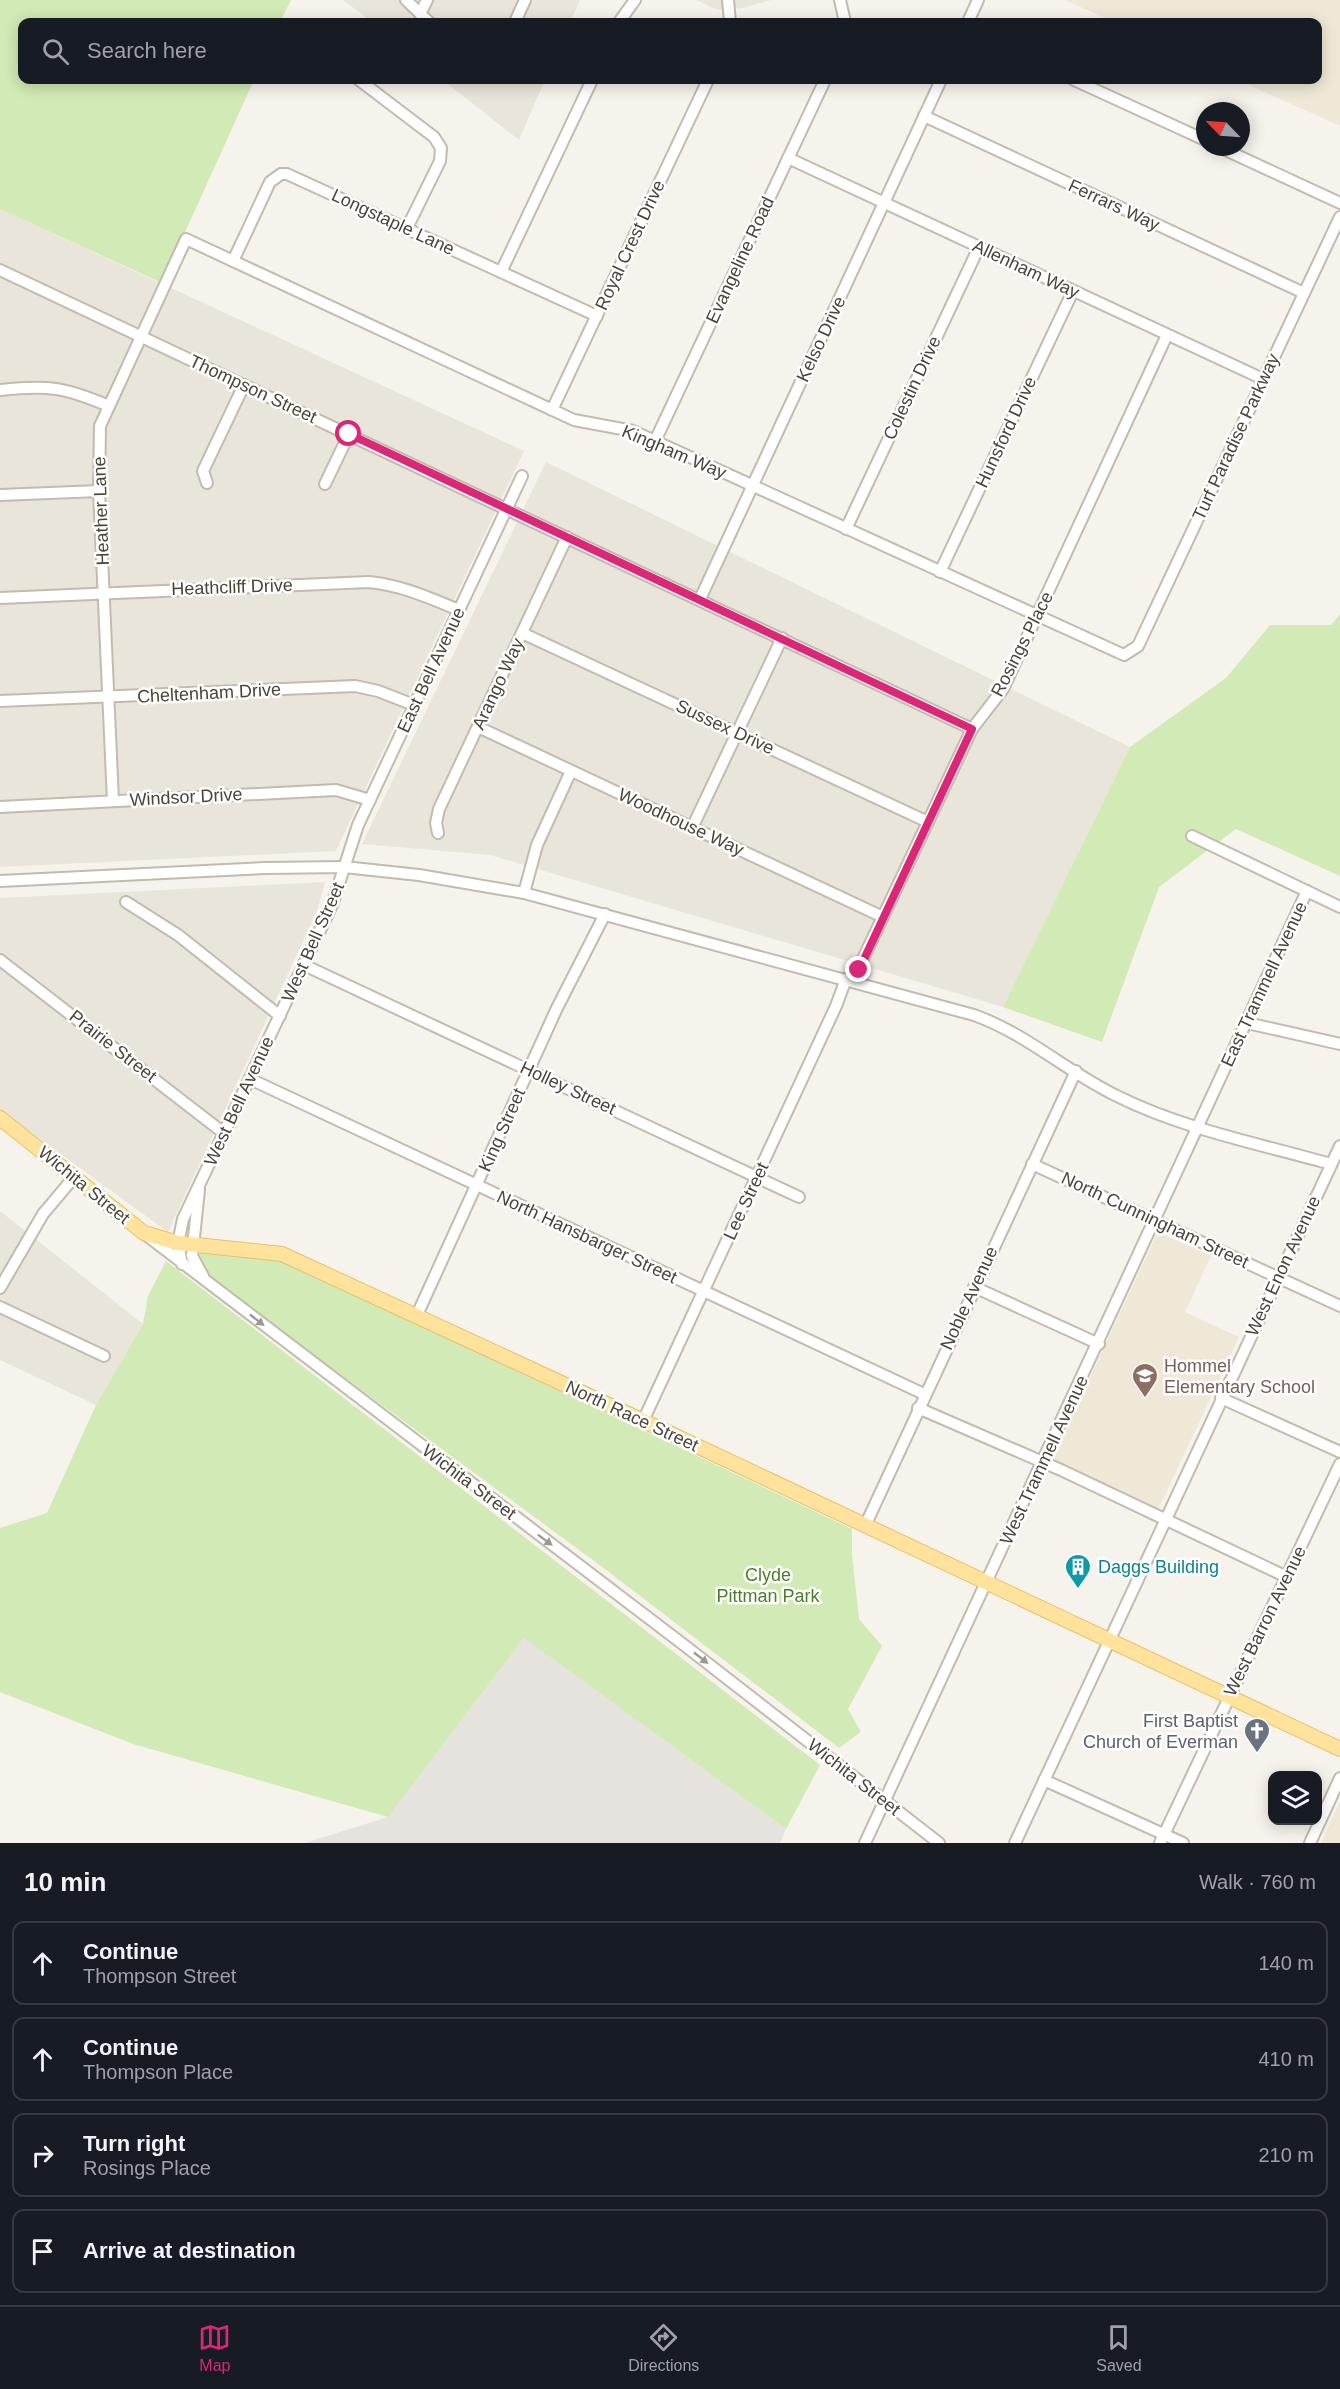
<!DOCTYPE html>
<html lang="en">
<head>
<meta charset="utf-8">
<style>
  :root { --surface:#171b24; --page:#20242c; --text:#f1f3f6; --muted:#9ea1a6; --line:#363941; --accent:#db2777 }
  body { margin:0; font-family:Helvetica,sans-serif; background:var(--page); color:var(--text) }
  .controls { position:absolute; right:18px; bottom:18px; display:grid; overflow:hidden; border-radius:12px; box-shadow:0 3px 15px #0003 }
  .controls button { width:54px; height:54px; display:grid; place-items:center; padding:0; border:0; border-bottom:2px solid var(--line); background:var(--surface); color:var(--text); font:30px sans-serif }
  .compass { position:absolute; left:1196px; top:102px; width:54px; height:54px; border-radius:50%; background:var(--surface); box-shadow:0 3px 15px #0003; rotate:295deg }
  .stop { position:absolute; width:18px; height:18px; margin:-14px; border:4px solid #db2777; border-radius:50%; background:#fff }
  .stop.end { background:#db2777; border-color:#fff; box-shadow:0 2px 6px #0008 }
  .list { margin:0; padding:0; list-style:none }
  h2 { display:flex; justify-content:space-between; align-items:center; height:78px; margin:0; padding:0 24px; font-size:26px }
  h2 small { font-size:20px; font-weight:400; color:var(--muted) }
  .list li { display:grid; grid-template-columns:39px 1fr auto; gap:18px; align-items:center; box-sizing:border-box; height:84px; margin:0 12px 12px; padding:0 12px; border:2px solid var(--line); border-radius:12px }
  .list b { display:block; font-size:22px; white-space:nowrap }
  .list p { margin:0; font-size:20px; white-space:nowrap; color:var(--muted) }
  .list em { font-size:20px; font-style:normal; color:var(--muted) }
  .icon { flex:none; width:33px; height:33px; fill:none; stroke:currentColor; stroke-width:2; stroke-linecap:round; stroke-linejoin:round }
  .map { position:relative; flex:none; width:1340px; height:1843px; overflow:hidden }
  .search { position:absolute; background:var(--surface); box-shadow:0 3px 15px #0003; left:18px; right:18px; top:18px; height:66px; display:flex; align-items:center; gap:15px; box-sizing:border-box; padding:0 21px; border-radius:12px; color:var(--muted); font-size:22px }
  .sheet { height:462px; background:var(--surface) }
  nav { display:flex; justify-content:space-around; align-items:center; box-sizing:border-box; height:84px; border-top:2px solid var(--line); background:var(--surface); font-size:16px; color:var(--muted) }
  nav a { display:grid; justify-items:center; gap:3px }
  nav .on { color:var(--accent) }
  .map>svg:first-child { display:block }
</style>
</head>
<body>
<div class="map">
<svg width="1340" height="1843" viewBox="0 0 1340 1843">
  <rect width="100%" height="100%" fill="#f6f3ec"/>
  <!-- residential -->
  <g fill="#eae5da">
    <path d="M343,0H580L570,22H372Z"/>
    <path d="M696,0H771L743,8L718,10Z"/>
    <path d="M443,80H545L519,140Z"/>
    <path d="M0,209L524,451L336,851L0,867Z"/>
    <path d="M546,462L1130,747L1003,1007L490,855L362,844Z"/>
    <path d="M325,882L317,911L168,1232L0,1110V898Z"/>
    <path d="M0,1211L143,1324L96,1405L0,1360Z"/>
  </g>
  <!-- industrial -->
  <path fill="#e6e2dd" d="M524,1638L786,1829L780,1843H305L388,1817Z"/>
  <!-- education -->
  <g fill="#efe8d6">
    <path d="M1065,0H1340V126L1238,80H1318V22H1114Z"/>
    <path d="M1158,1232L1211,1256L1185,1312L1239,1337L1158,1510L1051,1460Z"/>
    <path d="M1340,1801V1843H1321Z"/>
  </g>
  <!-- green -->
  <g fill="#d2eab5">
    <path d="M0,0H291L280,22H22V80H254L162,283L0,209Z"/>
    <path d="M1340,614V876L1236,829L1159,887L1102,1042L1003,1007L1130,747L1226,678L1270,625H1331Z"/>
    <path d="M201,1252L265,1256L286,1262L852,1529V1555L859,1619L882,1646L848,1709L861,1732L839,1748L601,1566L209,1278L197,1257Z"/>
    <path d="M166,1261L820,1765L786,1829L524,1638L388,1817L133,1744L0,1692V1528L47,1513L96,1405L143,1324L148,1296Z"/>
  </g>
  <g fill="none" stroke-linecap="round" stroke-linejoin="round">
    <defs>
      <g id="minor">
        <path d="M406,0L429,22"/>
        <path d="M728,0L730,22"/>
        <path d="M840,0L845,22"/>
        <path d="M420,14L427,0"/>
        <path d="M515,22L525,0"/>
        <path d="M619,22L635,0"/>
        <path d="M968,22L978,0"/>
        <path d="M359,80L434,137L441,148L440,161L407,228"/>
        <path d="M1074,80L1205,140"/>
        <path d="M924,116L1304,293"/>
        <path d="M1219,147L1340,203"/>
        <path d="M788,158L1263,379"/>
        <path d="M233,261L270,182L281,174H287L597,316"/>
        <path d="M0,270L972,729"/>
        <path d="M501,272L592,80"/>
        <path d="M0,390C49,385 64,387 109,406"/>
        <path d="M552,410L708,80"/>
        <path d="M655,441L825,80"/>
        <path d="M207,483L203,471L244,385"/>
        <path d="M325,484L349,434"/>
        <path d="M0,495L99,491"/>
        <path d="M846,529L979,247"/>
        <path d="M940,572L1073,291"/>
        <path d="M0,598L369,582C401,585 430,598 459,610"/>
        <path d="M700,599L941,80"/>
        <path d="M522,633L928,822"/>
        <path d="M0,701L355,686L378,691L414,705"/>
        <path d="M478,727L883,917"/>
        <path d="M113,801L99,491L100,426L186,239L574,420L633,431L1124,655L1138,646L1340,217"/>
        <path d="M0,807L336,790L370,800"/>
        <path d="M692,828L782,638"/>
        <path d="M438,833L436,823L439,809L567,537"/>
        <path d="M1192,836L1340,907"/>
        <path d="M0,881L265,868L344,867L419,875L524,893L974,1015C1027,1034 1067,1072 1117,1096C1183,1129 1260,1144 1331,1164"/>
        <path d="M524,893L537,845L571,771"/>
        <path d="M126,902L178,935L280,1016"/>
        <path d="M0,960L225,1134"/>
        <path d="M304,965L799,1197"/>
        <path d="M855,982L862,961L972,729L1003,689L1167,335"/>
        <path d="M1247,1023L1340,1044"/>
        <path d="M250,1079L924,1394"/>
        <path d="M1032,1164L1340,1306"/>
        <path d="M199,1190L192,1256L203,1276"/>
        <path d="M146,1235L684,1645L939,1843"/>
        <path d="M182,1264L178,1243L183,1219L332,905L358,825L522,476"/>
        <path d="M974,1287L1099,1344"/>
        <path d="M0,1288L43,1214L75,1176"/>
        <path d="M0,1307L104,1356"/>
        <path d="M417,1315L557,1008L605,914"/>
        <path d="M1221,1398L1340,1452"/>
        <path d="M918,1408L1061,1470L1287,1577"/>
        <path d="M643,1421L836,1006L846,979"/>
        <path d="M865,1526L1076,1071"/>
        <path d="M1044,1780L1183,1843"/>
        <path d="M865,1843L1307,891"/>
        <path d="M1015,1843L1340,1146"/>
        <path d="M1160,1843L1340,1464"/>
        <path d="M1310,1843L1340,1778"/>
      </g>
      <path id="major" d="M0,1118L144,1233L178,1243L282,1254L663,1430L1340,1749"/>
    </defs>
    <!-- minor casing -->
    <use href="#minor" stroke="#c2bbae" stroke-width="14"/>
    <!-- major casing -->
    <use href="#major" stroke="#e6c16a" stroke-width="16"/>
    <!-- minor -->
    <use href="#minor" stroke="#fff" stroke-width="10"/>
    <!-- major -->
    <use href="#major" stroke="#ffe39c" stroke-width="14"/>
  </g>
  <!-- one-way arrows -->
  <defs><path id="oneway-solid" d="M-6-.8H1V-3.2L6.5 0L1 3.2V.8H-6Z" transform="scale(1.5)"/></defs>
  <g fill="#9c9892">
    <use href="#oneway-solid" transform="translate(257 1320) rotate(38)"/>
    <use href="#oneway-solid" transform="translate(545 1540) rotate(37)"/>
    <use href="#oneway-solid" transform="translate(701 1658) rotate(38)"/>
  </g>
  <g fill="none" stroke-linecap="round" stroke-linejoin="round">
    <!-- route -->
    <path stroke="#db2777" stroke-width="8" d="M349,434L972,729L859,970"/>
  </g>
  <!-- icons -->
  <defs>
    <symbol id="school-pin" viewBox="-11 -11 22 30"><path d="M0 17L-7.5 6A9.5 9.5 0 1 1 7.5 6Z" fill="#8d6e63" stroke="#fff"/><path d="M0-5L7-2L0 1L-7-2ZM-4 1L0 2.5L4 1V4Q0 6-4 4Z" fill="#fff"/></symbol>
    <symbol id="building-pin" viewBox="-11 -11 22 30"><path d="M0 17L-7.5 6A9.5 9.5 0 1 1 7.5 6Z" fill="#0f9aa8" stroke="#fff"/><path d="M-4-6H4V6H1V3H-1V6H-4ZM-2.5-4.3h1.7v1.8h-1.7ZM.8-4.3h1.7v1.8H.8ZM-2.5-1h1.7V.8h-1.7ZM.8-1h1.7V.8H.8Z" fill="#fff"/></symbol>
    <symbol id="church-pin" viewBox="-11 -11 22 30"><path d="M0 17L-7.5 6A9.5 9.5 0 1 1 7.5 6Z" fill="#6b7280" stroke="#fff"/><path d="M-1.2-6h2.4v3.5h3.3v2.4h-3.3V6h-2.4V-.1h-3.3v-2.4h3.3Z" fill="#fff"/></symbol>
  </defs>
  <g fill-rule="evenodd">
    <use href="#school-pin" x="1130" y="1361" width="30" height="40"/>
    <use href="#building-pin" x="1063" y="1552" width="30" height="40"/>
    <use href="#church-pin" x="1242" y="1716" width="30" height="40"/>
  </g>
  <g text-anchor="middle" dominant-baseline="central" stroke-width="5" stroke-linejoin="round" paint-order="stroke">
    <!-- street labels -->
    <g font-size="18" fill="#4b4439" stroke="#fff">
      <text transform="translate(1114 205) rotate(25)">Ferrars Way</text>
      <text transform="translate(393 222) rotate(25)">Longstaple Lane</text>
      <text transform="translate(630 245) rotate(-65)">Royal Crest Drive</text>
      <text transform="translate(740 260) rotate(-65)">Evangeline Road</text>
      <text transform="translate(1026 269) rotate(25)">Allenham Way</text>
      <text transform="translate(821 339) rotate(-65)">Kelso Drive</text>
      <text transform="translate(912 388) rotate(-65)">Colestin Drive</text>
      <text transform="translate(253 389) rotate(25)">Thompson Street</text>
      <text transform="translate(1006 432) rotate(-65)">Hunsford Drive</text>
      <text transform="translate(1236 437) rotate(-65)">Turf Paradise Parkway</text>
      <text transform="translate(674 452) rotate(23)">Kingham Way</text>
      <text transform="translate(101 511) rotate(-92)">Heather Lane</text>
      <text transform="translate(232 587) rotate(-2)">Heathcliff Drive</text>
      <text transform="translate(1022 644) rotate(-63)">Rosings Place</text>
      <text transform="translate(431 670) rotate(-65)">East Bell Avenue</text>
      <text transform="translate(498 684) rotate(-65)">Arango Way</text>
      <text transform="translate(209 693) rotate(-3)">Cheltenham Drive</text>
      <text transform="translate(725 727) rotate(25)">Sussex Drive</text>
      <text transform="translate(186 797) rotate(-3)">Windsor Drive</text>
      <text transform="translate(681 822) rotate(25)">Woodhouse Way</text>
      <text transform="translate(313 942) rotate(-66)">West Bell Street</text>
      <text transform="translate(1264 984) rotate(-65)">East Trammell Avenue</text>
      <text transform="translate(113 1046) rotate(38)">Prairie Street</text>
      <text transform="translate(568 1088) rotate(25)">Holley Street</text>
      <text transform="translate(239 1101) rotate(-65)">West Bell Avenue</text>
      <text transform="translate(502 1130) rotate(-66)">King Street</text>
      <text transform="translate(84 1185) rotate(39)">Wichita Street</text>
      <text transform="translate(746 1201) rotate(-65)">Lee Street</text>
      <text transform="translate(1155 1220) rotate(25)">North Cunningham Street</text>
      <text transform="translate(587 1237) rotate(25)">North Hansbarger Street</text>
      <text transform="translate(1283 1266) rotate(-65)">West Enon Avenue</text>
      <text transform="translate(969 1298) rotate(-65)">Noble Avenue</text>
      <text transform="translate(632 1416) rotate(25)">North Race Street</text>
      <text transform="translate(1044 1460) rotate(-65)">West Trammell Avenue</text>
      <text transform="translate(469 1482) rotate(37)">Wichita Street</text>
      <text transform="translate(1265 1621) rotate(-64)">West Barron Avenue</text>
      <text transform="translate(854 1777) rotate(38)">Wichita Street</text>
    </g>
    <!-- education labels -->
    <g font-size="18" fill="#785e54" stroke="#fff" text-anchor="start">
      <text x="1164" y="1366">Hommel<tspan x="1164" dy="21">Elementary School</tspan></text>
    </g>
    <!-- culture labels -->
    <g font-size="18" fill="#0d838f" stroke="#fff" text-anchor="start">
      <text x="1098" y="1567">Daggs Building</text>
    </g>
    <!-- park labels -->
    <g font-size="18" fill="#4a7f2a" stroke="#fff">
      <text x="768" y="1575">Clyde<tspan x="768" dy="21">Pittman Park</tspan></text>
    </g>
    <!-- worship labels -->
    <g font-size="18" fill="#5b616d" stroke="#fff" text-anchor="end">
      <text x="1238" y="1721">First Baptist<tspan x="1238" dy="21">Church of Everman</tspan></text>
    </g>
  </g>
</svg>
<div class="controls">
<button><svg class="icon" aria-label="layers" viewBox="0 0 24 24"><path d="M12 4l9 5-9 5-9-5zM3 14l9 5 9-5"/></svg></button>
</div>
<svg class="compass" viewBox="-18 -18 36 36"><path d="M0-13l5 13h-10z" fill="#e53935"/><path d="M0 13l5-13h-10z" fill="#9ea1a6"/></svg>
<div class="stop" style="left:349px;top:434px"></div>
<div class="stop end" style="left:859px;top:970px"></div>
<div class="search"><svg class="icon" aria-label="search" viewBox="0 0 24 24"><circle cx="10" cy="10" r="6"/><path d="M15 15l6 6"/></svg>Search here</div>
</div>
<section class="sheet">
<h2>10 min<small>Walk · 760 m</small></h2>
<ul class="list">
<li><svg class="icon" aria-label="ahead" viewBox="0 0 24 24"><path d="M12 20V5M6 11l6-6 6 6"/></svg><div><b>Continue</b><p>Thompson Street</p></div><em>140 m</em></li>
<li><svg class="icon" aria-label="ahead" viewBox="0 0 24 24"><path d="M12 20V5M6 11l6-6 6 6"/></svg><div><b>Continue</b><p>Thompson Place</p></div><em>410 m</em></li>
<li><svg class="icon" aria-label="right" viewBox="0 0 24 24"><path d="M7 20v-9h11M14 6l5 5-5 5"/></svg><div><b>Turn right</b><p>Rosings Place</p></div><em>210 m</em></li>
<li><svg class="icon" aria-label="arrive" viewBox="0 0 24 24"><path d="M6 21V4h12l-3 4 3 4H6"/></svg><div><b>Arrive at destination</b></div></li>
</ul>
</section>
<nav>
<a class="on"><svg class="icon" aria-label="map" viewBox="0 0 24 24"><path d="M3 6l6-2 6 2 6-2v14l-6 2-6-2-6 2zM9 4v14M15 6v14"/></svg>Map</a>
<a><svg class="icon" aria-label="directions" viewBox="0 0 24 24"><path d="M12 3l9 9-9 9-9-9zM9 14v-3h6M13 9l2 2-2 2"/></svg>Directions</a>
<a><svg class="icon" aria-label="saved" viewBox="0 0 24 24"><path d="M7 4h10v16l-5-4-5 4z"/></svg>Saved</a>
</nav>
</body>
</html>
